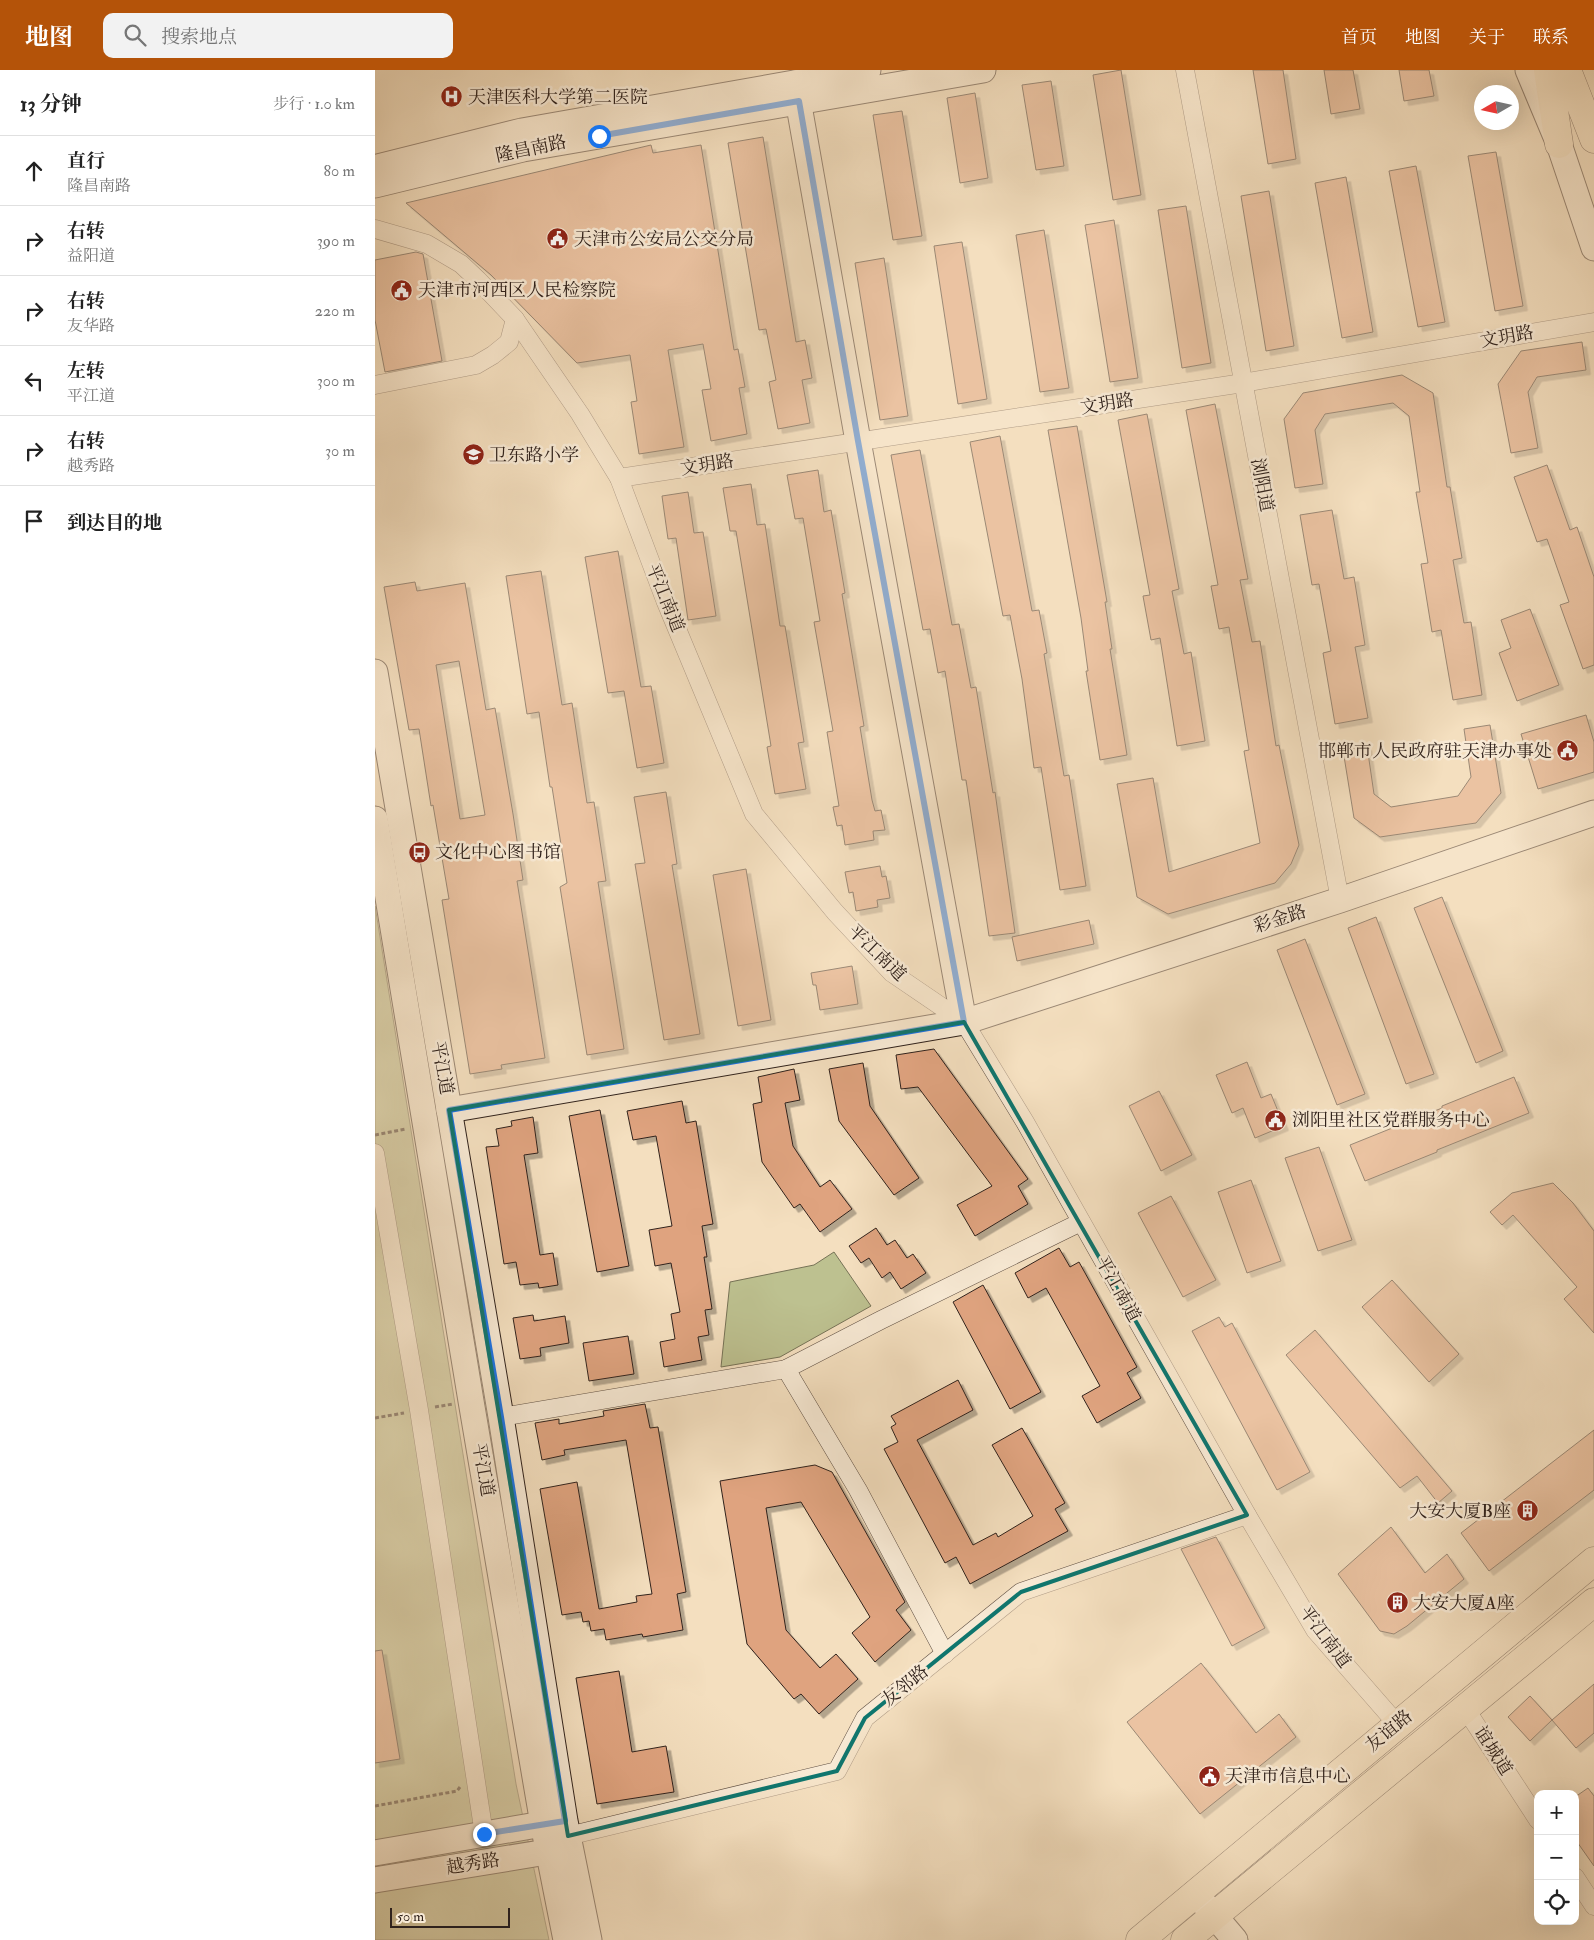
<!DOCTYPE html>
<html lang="zh">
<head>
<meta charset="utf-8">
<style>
  :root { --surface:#fff; --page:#f2f2f2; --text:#222; --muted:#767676; --line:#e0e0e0; --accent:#b45309 }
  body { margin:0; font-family:"IM FELL Double Pica","Noto Serif SC",serif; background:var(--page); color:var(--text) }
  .controls { position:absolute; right:15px; bottom:15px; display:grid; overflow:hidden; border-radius:10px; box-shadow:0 5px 20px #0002 }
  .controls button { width:45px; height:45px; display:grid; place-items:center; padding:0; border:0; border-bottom:1px solid var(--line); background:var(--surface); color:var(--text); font:25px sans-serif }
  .compass { position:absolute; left:1099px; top:15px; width:45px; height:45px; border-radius:50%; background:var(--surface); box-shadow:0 5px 20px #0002; rotate:261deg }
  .scale { position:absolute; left:15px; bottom:12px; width:120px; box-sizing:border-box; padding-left:5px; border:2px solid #30221c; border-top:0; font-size:14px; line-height:18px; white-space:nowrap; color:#30221c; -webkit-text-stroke:4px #f8ead5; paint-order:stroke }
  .stop { position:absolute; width:15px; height:15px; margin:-11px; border:4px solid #1a73e8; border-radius:50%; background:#fff }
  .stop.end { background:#1a73e8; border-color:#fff; box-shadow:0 1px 5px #0008 }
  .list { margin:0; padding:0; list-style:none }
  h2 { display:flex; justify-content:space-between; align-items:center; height:65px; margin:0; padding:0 20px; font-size:21px }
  h2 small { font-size:16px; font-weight:400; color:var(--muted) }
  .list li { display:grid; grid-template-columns:32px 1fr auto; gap:15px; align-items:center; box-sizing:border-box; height:70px; padding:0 20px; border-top:1px solid var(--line) }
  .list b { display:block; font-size:19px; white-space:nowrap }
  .list p { margin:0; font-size:16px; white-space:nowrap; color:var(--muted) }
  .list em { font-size:16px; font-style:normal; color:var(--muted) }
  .icon { flex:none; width:28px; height:28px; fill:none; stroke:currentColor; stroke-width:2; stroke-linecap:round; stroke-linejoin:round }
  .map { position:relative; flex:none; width:1219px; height:1870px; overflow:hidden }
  header { display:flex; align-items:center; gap:30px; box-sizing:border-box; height:70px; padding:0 25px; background:var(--accent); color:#fff }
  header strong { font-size:24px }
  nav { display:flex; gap:28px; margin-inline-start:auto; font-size:18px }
  .search { width:350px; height:45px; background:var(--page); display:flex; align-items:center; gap:12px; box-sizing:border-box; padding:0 18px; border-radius:10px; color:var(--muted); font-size:19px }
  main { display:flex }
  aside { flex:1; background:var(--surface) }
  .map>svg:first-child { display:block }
</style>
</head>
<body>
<header>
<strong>地图</strong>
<div class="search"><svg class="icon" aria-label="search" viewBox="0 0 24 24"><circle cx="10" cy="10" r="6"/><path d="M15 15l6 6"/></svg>搜索地点</div>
<nav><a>首页</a><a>地图</a><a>关于</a><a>联系</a></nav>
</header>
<main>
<aside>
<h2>13 分钟<small>步行 · 1.0 km</small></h2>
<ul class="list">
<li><svg class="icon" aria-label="ahead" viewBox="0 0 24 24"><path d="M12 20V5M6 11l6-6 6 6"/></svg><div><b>直行</b><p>隆昌南路</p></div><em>80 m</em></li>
<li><svg class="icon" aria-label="right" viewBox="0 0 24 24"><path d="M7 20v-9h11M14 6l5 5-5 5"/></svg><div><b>右转</b><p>益阳道</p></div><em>390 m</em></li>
<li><svg class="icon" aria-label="right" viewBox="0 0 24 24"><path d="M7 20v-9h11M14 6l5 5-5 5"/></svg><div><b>右转</b><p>友华路</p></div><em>220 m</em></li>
<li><svg class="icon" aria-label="left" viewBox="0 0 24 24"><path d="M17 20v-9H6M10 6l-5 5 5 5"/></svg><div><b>左转</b><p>平江道</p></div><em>300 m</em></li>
<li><svg class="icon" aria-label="right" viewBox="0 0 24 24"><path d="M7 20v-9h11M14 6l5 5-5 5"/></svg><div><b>右转</b><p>越秀路</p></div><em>30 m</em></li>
<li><svg class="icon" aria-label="arrive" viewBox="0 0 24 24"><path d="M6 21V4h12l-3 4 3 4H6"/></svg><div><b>到达目的地</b></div></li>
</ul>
</aside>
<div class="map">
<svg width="1219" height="1870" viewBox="0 0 1219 1870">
  <defs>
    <filter id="shadow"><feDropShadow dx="4.5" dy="4.5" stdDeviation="0" flood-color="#0004"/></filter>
  </defs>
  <rect width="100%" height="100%" fill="#f4dfbf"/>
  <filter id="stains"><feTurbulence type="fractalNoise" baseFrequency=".004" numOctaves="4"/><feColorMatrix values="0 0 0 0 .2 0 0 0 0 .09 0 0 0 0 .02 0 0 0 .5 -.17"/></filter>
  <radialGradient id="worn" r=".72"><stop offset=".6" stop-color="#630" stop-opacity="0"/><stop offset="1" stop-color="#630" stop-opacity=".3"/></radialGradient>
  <!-- green -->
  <g fill="#bdc190" stroke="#767256">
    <path d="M0,836L141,1714L174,1870H0Z"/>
    <path d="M459,1182L496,1236L405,1287L346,1297L355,1212L439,1195Z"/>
  </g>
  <!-- building -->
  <g fill="#dfa37f" stroke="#30221c" fill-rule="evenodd" filter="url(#shadow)">
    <path d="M746,0L766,125L738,130L718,5Z"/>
    <path d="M878,0H908L921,89L893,94Z"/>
    <path d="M949,0H978L985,39L956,44Z"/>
    <path d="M1024,0H1054L1059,26L1029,31Z"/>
    <path d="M676,11L689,96L661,100L647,15Z"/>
    <path d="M600,23L613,108L585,113L572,28Z"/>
    <path d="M527,41L547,166L518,170L498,45Z"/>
    <path d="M388,67L421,272L430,270L437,308L427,310L435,353L403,359L394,312L401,310L391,259L384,260L353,73Z"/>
    <path d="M276,75L278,83L326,75L359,280L363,279L370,317L364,318L372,364L336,371L327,320L336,319L328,274L293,280L309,377L264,384L256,332L262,331L255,285L202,293L116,205L31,133Z"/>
    <path d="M1121,82L1148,236L1120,241L1093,86Z"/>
    <path d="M1041,96L1070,252L1043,257L1014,101Z"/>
    <path d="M971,107L998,262L967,268L940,113Z"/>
    <path d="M894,121L919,276L891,281L866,126Z"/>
    <path d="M811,136L836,293L807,298L783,140Z"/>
    <path d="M739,150L763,308L735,312L710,155Z"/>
    <path d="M669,160L694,318L665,322L641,165Z"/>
    <path d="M587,172L612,329L583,334L559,176Z"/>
    <path d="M41,182L48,184L67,291L10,302L0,250V190Z"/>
    <path d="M509,188L533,346L505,350L480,193Z"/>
    <path d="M1207,272L1211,300L1162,307L1153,322L1163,378L1136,383L1123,314L1146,281Z"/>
    <path d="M1027,305L1058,323L1072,417H1075L1087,488L1078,490L1089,553L1096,552L1107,625L1078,630L1066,560L1057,562L1046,494L1053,493L1041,422H1045L1034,346L1018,333L950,344L940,360L948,414L920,418L909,349L928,323Z"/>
    <path d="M840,334L873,509L865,510L877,572L885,571L901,676L904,675L924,775L916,794L900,813L793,844L762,827L742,714L778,708L794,802L885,773L869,681L874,680L854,557L844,559L836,516L843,515L811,340Z"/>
    <path d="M772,344L804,519L797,521L809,584L816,582L830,671L802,676L785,568L776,570L768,526L775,525L743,350Z"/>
    <path d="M702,356L732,532H730L737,579H735L752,685L725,690L711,601H713L706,548L673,360Z"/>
    <path d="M625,366L657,541L664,540L672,583L669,584L689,706L694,705L711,816L685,820L666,697L659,698L647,609L635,545L628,546L595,372Z"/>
    <path d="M545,380L577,555L584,554L596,618L601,617L618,723L620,722L640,863L614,866L591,710H587L570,601L563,603L555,559L548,560L516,385Z"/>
    <path d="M1172,395L1195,460L1202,457L1219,507V595L1208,599L1185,535L1194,532L1172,469L1162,472L1139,407Z"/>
    <path d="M443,400L449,442L456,440L470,523L467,524L489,656L485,657L497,730L500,741L506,740L510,760L498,761L499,770L470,775L467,755L462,756L458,737L464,736L452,662L458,661L439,552L445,551L428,448L420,449L412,405Z"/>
    <path d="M376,414L382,455L390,454L405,556H410L429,672L423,673L431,719L400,724L392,677L396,676L361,461H355L348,418Z"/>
    <path d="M313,422L319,463L328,462L341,546L313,550L301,468L293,469L287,426Z"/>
    <path d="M957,440L969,509L979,507L990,575L980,577L993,648L960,654L948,583L956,581L944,514L937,515L925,445Z"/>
    <path d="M243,481L266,617L276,616L289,693L262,698L249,621L233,623L210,487Z"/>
    <path d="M166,501L187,635L197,633L212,733L219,732L231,811L223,812L249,979L212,985L185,817L192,813L177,717H175L164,642L152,644L131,506Z"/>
    <path d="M40,512L42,521L90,513L111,640L120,638L138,744L148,810L142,811L170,988L126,995L127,999L95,1004L67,830L74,829L58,735L56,736L44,659L34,660L9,517ZM84,591L110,745L85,749L61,595Z"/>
    <path d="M1155,539L1184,615L1142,631L1124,583L1136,578L1126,550Z"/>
    <path d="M1211,645L1219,672V702L1163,719L1146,664Z"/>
    <path d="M1115,655L1126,723L1101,753L1005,767L979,748L968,680L992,676L999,724L1016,737L1083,726L1096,707L1089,659Z"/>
    <path d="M291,722L302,794L297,795L325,964L289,970L260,794L270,793L259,727Z"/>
    <path d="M505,796L507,807L511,806L515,828L502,830L503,837L481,841L478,822L474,823L470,802Z"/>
    <path d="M371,799L396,950L363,956L338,805Z"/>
    <path d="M1067,827L1128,981L1101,993L1039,838Z"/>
    <path d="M1001,847L1059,1004L1031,1014L973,858Z"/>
    <path d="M714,850L719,874L642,891L637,867Z"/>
    <path d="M930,869L990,1024L962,1035L902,880Z"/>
    <path d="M477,896L483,934L445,940L441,915H438L436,903Z"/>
    <path d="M559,979L653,1109L643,1116L653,1134L600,1166L582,1135L617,1116L543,1017L526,1019L521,985Z"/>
    <path d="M872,992L886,1028L896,1024L909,1056L880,1068L868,1038L857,1043L841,1005Z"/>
    <path d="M488,993L495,1036L544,1108L519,1125L464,1051L454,999Z"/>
    <path d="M419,999L425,1030L410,1033L418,1076L445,1117L455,1110L477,1139L445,1162L425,1134L419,1138L387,1092L378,1034L387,1032L383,1007Z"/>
    <path d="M1139,1007L1154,1043L1062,1080V1082L990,1111L975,1075L1067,1038V1036Z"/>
    <path d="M784,1021L817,1085L786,1101L754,1036Z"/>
    <path d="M307,1031L311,1053L321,1051L338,1154L327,1156L332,1187H329L337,1239L330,1240L334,1265L323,1267L327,1290L289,1297L285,1272L300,1269L296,1244L305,1242L296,1193L280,1196L274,1160L297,1156L281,1066L258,1070L252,1041Z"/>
    <path d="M225,1040L254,1196L222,1202L194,1046Z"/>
    <path d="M158,1047L163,1083L149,1085L165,1185L178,1183L183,1215L164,1218L163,1213L145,1215L141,1192L129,1194L111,1077L124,1076L121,1059L137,1056L136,1051Z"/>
    <path d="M944,1077L977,1170L943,1181L910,1088Z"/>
    <path d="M876,1110L906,1191L872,1203L843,1122Z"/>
    <path d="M1178,1113L1198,1133L1219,1161V1263L1189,1229L1202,1217L1138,1145L1127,1155L1115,1142L1137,1123Z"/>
    <path d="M796,1126L841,1210L808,1227L763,1143Z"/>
    <path d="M501,1158L512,1175L520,1170L532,1188L538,1184L551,1203L526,1219L515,1202L507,1208L494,1188L486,1193L474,1176Z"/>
    <path d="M684,1178L695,1197L704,1192L762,1297L752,1303L766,1328L722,1353L707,1326L725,1316L671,1218L653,1228L640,1203Z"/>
    <path d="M1017,1210L1084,1284L1054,1312L987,1237Z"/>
    <path d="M608,1215L666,1322L635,1339L578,1232Z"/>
    <path d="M158,1245L159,1251L190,1246L194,1273L165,1278L166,1286L145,1289L138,1248Z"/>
    <path d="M844,1247L850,1257L857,1253L935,1402L902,1420L817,1261Z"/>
    <path d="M940,1260L1077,1421L1063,1433L1042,1406L1025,1418L911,1285Z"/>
    <path d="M253,1266L259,1304L214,1311L208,1273Z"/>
    <path d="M583,1310L598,1340L542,1370L598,1475L621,1463L623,1467L658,1446L617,1375L647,1358L690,1433L680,1439L693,1461L595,1514L581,1487L570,1493L509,1379L523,1372L516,1357L521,1354L516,1346Z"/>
    <path d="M270,1334L275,1358L283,1357L311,1522L302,1524L308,1560L268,1567L267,1564L231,1570L229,1559L216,1561L214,1551L208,1552L206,1542L187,1545L165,1419L202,1412L224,1539L262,1532L261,1526L277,1524L251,1370L189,1380L190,1385L167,1390L160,1353L184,1349V1354L229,1346L228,1341Z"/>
    <path d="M1219,1360V1420L1114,1501L1086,1463Z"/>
    <path d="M440,1395L457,1402L530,1532L521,1540L536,1560L500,1592L477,1563L495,1547L426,1432L391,1438L411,1560L445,1598L461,1584L483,1609L444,1644L426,1624L419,1629L372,1574L345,1411Z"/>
    <path d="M1016,1457L1050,1503L1072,1484L1089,1509L1032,1556L1019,1564L1005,1561L963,1504Z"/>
    <path d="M841,1467L890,1558L857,1576L806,1479Z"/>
    <path d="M7,1580L25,1689L0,1693V1581Z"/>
    <path d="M826,1593L881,1663L904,1644L921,1667L825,1744L752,1652Z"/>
    <path d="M244,1601L257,1682L291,1676L299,1722L222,1734L201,1608Z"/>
    <path d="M1219,1614V1663L1201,1678L1177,1650Z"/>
    <path d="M1155,1626L1177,1650L1155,1671L1133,1647Z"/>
    <path d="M1213,1718L1219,1726V1796L1200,1769V1727Z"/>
  </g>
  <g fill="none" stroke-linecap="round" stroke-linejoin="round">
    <defs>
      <g id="street">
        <path d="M810,0L965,830"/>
        <path d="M0,159L52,174L86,194L103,210L140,249L205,344L244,408L290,530L379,744L460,842L517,903L589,952L650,1052L872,1445L940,1560L1022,1654"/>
        <path d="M0,315L101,295L118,285L134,272L140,249"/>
        <path d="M244,408L868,313L1219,252"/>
        <path d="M0,1083L44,1340L109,1764"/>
        <path d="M411,1299L483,1420L570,1584"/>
        <path d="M126,1347L411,1299L506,1250L706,1152"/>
        <path d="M1090,1638L1163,1750"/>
        <path d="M193,1766L462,1701L490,1648L646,1522L872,1445"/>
        <path d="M1200,1807L1219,1836"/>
      </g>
      <g id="secondary">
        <path d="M1153,0L1184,74L1219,178"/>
        <path d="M420,13L483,371L589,952"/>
        <path d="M3,97L147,61L493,0"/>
        <path d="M0,115L148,79L608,0"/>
        <path d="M0,602L126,1347L190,1751L214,1870"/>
        <path d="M0,749L96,1331L168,1754L191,1870"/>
        <path d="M74,1040L589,952L965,830L1219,743"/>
        <path d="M0,1783L185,1751"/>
        <path d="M0,1810L190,1779"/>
        <path d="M826,1830L860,1870"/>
      </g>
      <g id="primary">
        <path d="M765,1870L1219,1491"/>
        <path d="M810,1870L1219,1532"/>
      </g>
      <g id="highway">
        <path d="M1173,0L1184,74"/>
        <path d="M1192,0L1219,69"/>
      </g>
    </defs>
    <!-- street casing -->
    <use href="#street" stroke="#615145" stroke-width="19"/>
    <!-- secondary casing -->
    <use href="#secondary" stroke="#30221c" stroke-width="27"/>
    <!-- primary casing -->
    <use href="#primary" stroke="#30221c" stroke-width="29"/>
    <!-- highway casing -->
    <use href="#highway" stroke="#30221c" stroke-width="29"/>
    <!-- path -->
    <g stroke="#30221c" stroke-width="3" stroke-dasharray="4 2.5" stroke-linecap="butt">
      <path d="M0,1065L31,1059"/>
      <path d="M60,1337L78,1334"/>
      <path d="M0,1348L29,1343"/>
      <path d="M0,1736L82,1721L85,1717"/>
    </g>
    <!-- street -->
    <use href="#street" stroke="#f8ead5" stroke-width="18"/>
    <!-- secondary -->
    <use href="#secondary" stroke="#f8ead5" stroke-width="25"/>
    <!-- primary -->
    <use href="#primary" stroke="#f4dfbf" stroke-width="28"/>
    <!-- highway -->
    <use href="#highway" stroke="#f4dfbf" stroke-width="28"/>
  </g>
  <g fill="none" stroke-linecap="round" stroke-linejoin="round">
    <!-- route -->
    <path stroke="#1a73e8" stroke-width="6" d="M109,1764L190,1751L126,1347L74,1040L589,952L483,371L424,31L224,66"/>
  </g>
  <!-- marked area -->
  <path d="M0 0H1219V1870H0ZM589,952L872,1445L646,1522L490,1648L462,1701L193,1766L74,1040Z" fill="#f4dfbf" fill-opacity=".55" fill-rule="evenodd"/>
  <path fill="none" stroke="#0f766e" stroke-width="4" stroke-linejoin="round" d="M589,952L872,1445L646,1522L490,1648L462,1701L193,1766L74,1040Z"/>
  <!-- icons -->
  <defs>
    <symbol id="hospital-disc" viewBox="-11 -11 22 22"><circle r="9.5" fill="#8f2418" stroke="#f8ead5"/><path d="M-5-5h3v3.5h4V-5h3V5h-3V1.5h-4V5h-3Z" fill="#fff"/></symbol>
    <symbol id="civic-disc" viewBox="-11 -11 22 22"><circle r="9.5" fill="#8f2418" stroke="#f8ead5"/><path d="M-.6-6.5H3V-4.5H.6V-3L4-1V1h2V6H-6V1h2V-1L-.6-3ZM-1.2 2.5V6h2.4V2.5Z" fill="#fff"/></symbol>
    <symbol id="school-disc" viewBox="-11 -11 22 22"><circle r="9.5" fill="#8f2418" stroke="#f8ead5"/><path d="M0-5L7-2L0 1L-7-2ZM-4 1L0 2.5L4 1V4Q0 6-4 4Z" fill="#fff"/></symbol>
    <symbol id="bus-disc" viewBox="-11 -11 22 22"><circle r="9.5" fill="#8f2418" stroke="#f8ead5"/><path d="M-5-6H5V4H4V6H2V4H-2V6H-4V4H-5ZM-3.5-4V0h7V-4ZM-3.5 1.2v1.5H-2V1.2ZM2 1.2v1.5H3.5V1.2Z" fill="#fff"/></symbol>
    <symbol id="building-disc" viewBox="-11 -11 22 22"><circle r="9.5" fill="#8f2418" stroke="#f8ead5"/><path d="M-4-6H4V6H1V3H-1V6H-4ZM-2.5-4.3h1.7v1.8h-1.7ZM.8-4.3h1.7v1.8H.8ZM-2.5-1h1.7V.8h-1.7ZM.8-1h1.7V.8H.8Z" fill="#fff"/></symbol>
  </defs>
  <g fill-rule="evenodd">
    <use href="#hospital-disc" x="64" y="14" width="25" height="25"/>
    <use href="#civic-disc" x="170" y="156" width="25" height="25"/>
    <use href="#civic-disc" x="14" y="208" width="25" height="25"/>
    <use href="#school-disc" x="86" y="372" width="25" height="25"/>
    <use href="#civic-disc" x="1180" y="668" width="25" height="25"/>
    <use href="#bus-disc" x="32" y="770" width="25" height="25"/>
    <use href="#civic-disc" x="888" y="1038" width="25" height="25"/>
    <use href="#building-disc" x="1140" y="1428" width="25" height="25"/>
    <use href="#building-disc" x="1010" y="1520" width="25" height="25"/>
    <use href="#civic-disc" x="822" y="1694" width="25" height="25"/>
  </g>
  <g text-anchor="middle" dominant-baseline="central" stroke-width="5" stroke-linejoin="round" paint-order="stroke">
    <!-- poi labels -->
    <g font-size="18" fill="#30221c" stroke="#f8ead5" text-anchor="start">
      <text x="93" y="27">天津医科大学第二医院</text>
      <text x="199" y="169">天津市公安局公交分局</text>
      <text x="43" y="220">天津市河西区人民检察院</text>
      <text x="114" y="385">卫东路小学</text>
      <text x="1177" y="681" text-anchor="end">邯郸市人民政府驻天津办事处</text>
      <text x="60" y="782">文化中心图书馆</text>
      <text x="917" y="1050">浏阳里社区党群服务中心</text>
      <text x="1136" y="1441" text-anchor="end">大安大厦B座</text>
      <text x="1038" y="1533">大安大厦A座</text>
      <text x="850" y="1706">天津市信息中心</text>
    </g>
    <!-- street labels -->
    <g font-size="18" fill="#30221c" stroke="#f8ead5">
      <text transform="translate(156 79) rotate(-12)">隆昌南路</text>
      <text transform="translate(1132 267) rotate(-10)">文玥路</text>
      <text transform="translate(732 334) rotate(-9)">文玥路</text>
      <text transform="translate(332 395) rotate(-9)">文玥路</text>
      <text transform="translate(887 415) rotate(79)">浏阳道</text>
      <text transform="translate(290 528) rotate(68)">平江南道</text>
      <text transform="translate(905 849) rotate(-18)">彩金路</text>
      <text transform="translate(502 883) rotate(44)">平江南道</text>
      <text transform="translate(67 998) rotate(80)">平江道</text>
      <text transform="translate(743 1219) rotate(61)">平江南道</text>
      <text transform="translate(108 1400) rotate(80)">平江道</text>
      <text transform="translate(950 1567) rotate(53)">平江南道</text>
      <text transform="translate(530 1616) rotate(-39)">友邻路</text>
      <text transform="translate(1014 1661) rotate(-40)">友谊路</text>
      <text transform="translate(1118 1681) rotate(57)">谊城道</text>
      <text transform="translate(98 1794) rotate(-9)">越秀路</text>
    </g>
  </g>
  <rect width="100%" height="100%" filter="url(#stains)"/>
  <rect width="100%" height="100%" fill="url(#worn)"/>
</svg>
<div class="controls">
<button>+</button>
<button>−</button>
<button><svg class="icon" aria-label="locate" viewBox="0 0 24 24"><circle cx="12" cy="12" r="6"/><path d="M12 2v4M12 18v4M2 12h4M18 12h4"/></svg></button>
</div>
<svg class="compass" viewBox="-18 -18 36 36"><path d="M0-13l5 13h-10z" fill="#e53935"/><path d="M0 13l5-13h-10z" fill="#767676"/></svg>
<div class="scale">50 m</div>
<div class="stop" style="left:224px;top:66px"></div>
<div class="stop end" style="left:109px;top:1764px"></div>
</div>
</main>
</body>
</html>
